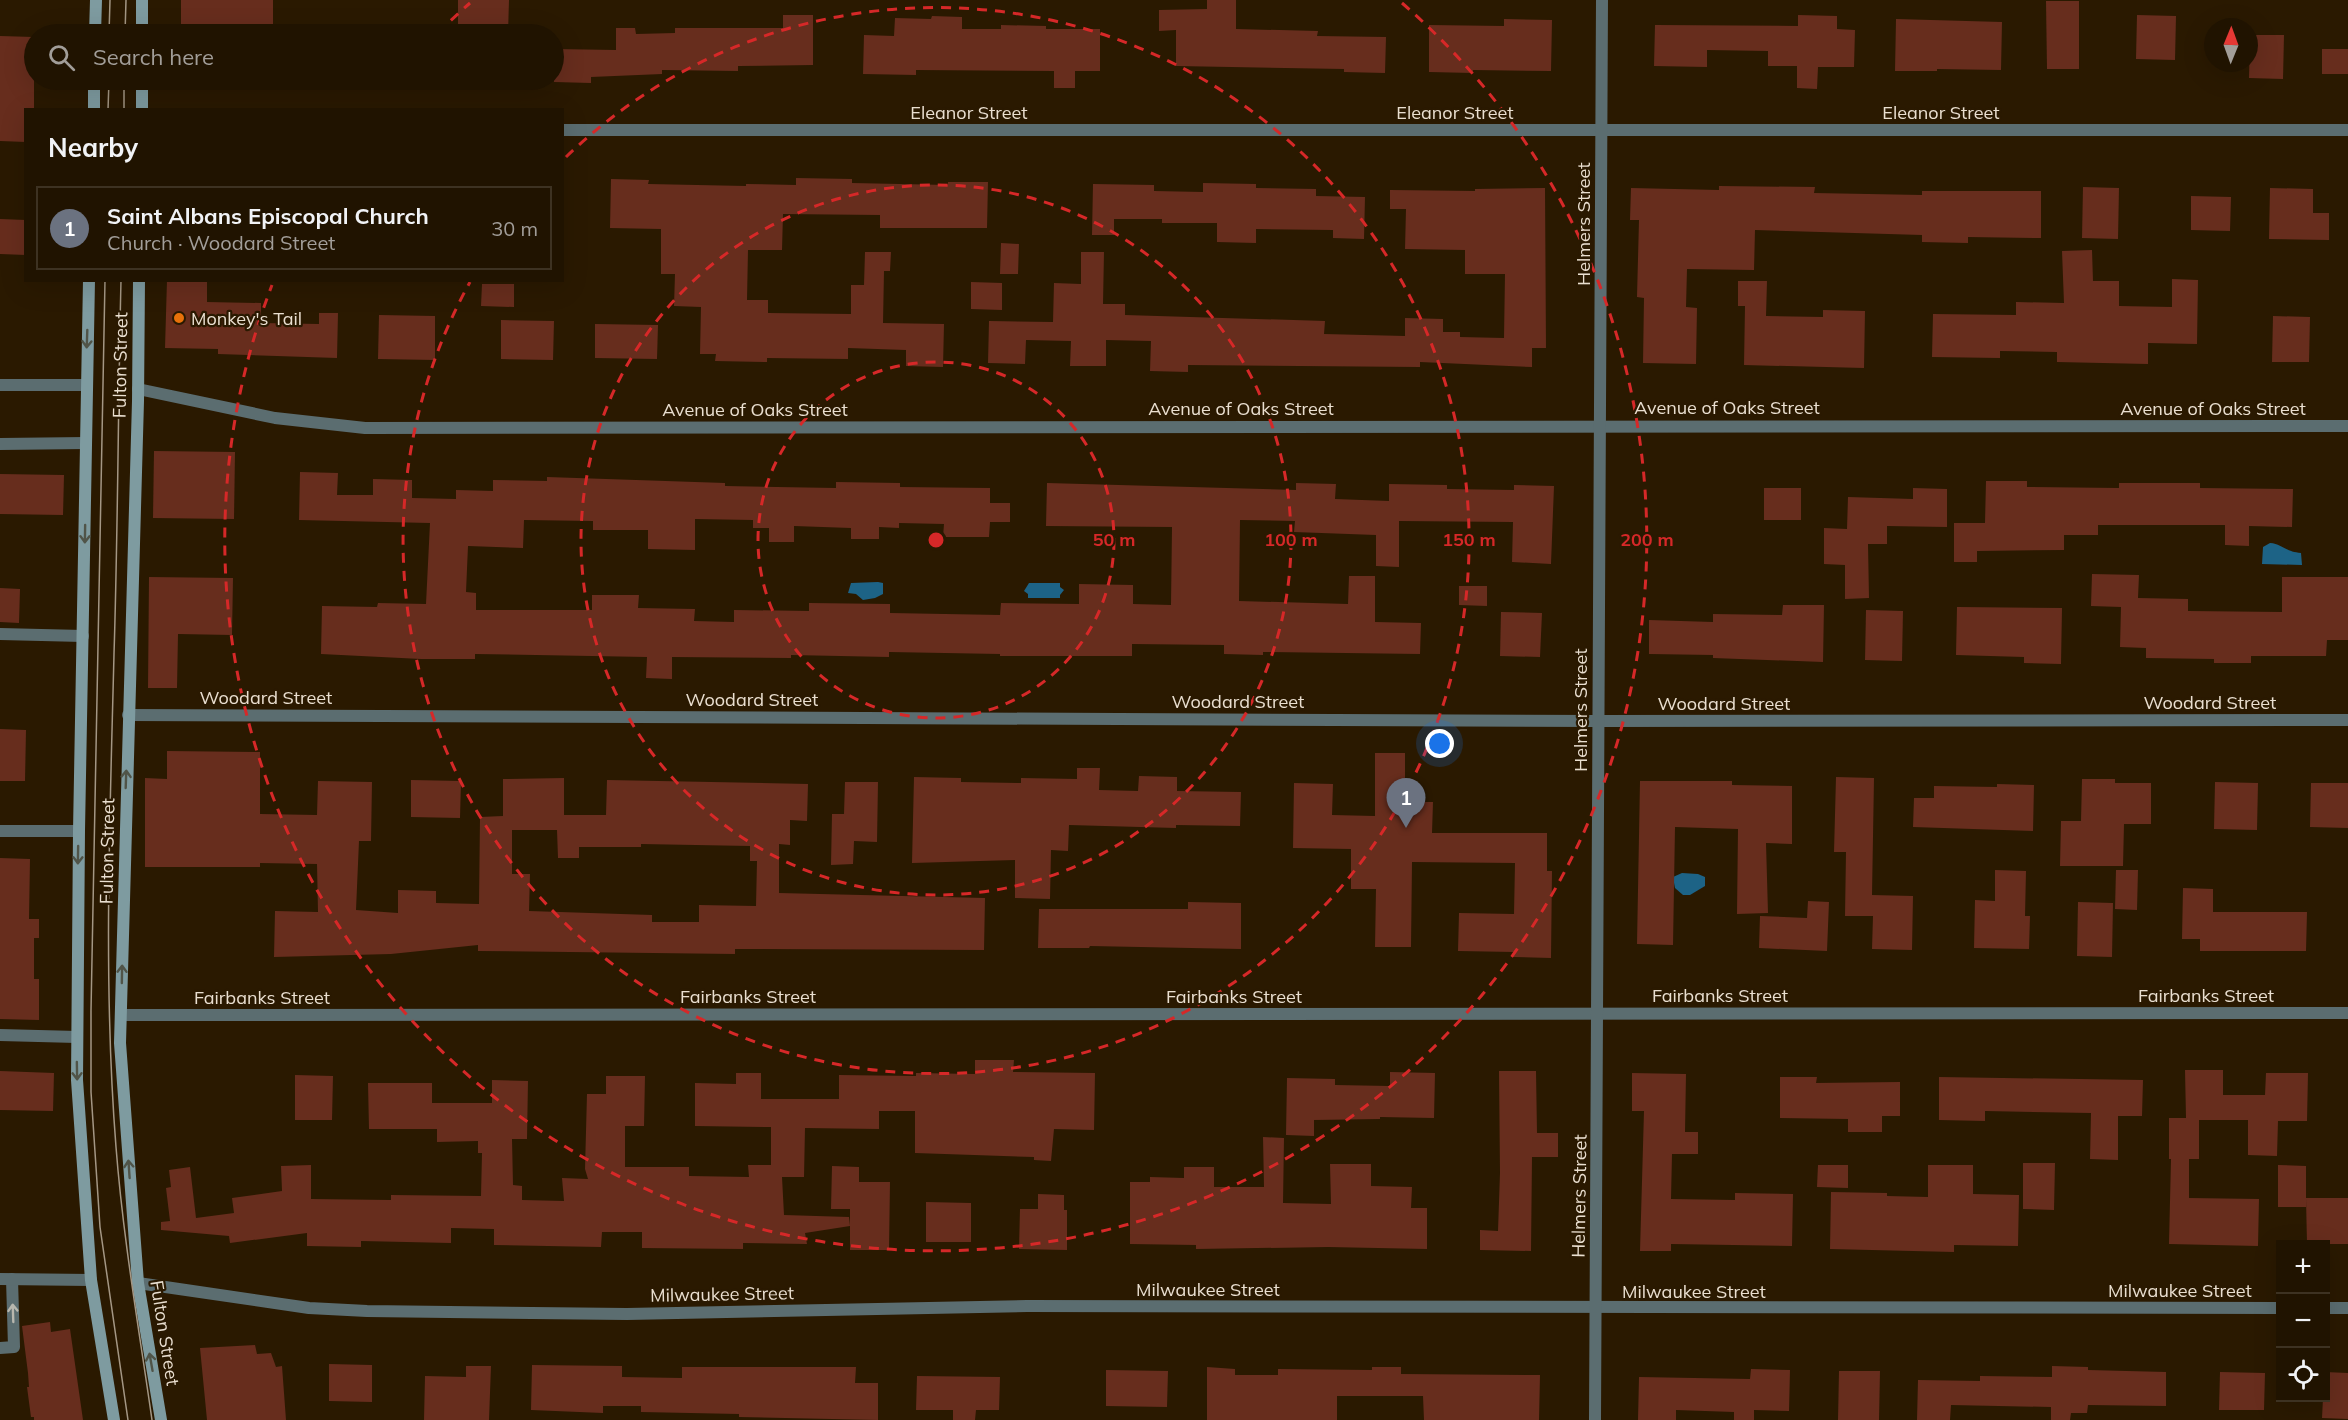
<!DOCTYPE html>
<html lang="en">
<head>
<meta charset="utf-8">
<style>
  :root { --surface:#201300; --page:#281c0a; --text:#f1f3f6; --muted:#a29e99; --line:#3d3222; --accent:#0b8043 }
  body { margin:0; font-family:Mulish,sans-serif; background:var(--page); color:var(--text) }
  .controls { position:absolute; right:18px; bottom:18px; display:grid; overflow:hidden; border-radius:0px; box-shadow:0 6px 24px #0002 }
  .controls button { width:54px; height:54px; display:grid; place-items:center; padding:0; border:0; border-bottom:2px solid var(--line); background:var(--surface); color:var(--text); font:30px sans-serif }
  .compass { position:absolute; left:2204px; top:18px; width:54px; height:54px; border-radius:50%; background:var(--surface); box-shadow:0 6px 24px #0002; rotate:1deg }
  .you { position:absolute; left:1440px; top:744px; width:21px; height:21px; margin:-15px; border:4px solid #fff; border-radius:50%; background:#1a73e8; box-shadow:0 0 0 9px #1a73e833 }
  .badge { display:grid; place-items:center; width:39px; height:39px; border-radius:50%; background:var(--accent); color:#fff; font-size:20px; font-weight:700 }
  .pin { position:absolute; translate:-50% -50px; filter:drop-shadow(0 2px 3px #0008) }
  .pin::after { content:''; position:absolute; top:32px; width:21px; height:18px; background:inherit; clip-path:polygon(0 0,100% 0,50% 100%) }
  .list { margin:0; padding:0; list-style:none }
  h2 { display:flex; justify-content:space-between; align-items:center; height:78px; margin:0; padding:0 24px; font-size:26px }
  h2 small { font-size:20px; font-weight:400; color:var(--muted) }
  .list li { display:grid; grid-template-columns:39px 1fr auto; gap:18px; align-items:center; box-sizing:border-box; height:84px; margin:0 12px 12px; padding:0 12px; border:2px solid var(--line); border-radius:0px }
  .list b { display:block; font-size:22px; white-space:nowrap }
  .list p { margin:0; font-size:20px; white-space:nowrap; color:var(--muted) }
  .list em { font-size:20px; font-style:normal; color:var(--muted) }
  .icon { flex:none; width:33px; height:33px; fill:none; stroke:currentColor; stroke-width:2; stroke-linecap:round; stroke-linejoin:round }
  .map { position:relative; flex:none; width:2348px; height:1420px; overflow:hidden }
  .search { position:absolute; background:var(--surface); box-shadow:0 6px 24px #0002; left:24px; top:24px; width:540px; height:66px; display:flex; align-items:center; gap:15px; box-sizing:border-box; padding:0 21px; border-radius:33px; color:var(--muted); font-size:22px }
  .panel { position:absolute; background:var(--surface); box-shadow:0 6px 24px #0002; left:24px; top:108px; width:540px; height:174px; border-radius:0px }
  .map>svg:first-child { display:block }
</style>
</head>
<body>
<div class="map">
<svg width="2348" height="1420" viewBox="0 0 2348 1420">
  <rect width="100%" height="100%" fill="#2a1900"/>
  <!-- water -->
  <g fill="#1d6386">
    <path d="M2270,543C2283,544 2285,552 2301,553L2302,565L2262,564L2263,547Z"/>
    <path d="M878,582L883,583V594L875,598L863,600L856,594L848,593L851,583Z"/>
    <path d="M1029,583H1060V587L1064,590L1060,595V598H1028V594L1024,591Z"/>
    <path d="M1682,873L1698,874L1705,877V886L1690,895H1683L1675,888L1673,877Z"/>
  </g>
  <!-- building -->
  <g fill="#672d1d" fill-rule="evenodd">
    <rect x="181" y="0" width="92" height="27"/>
    <path d="M458,0H509L508,34H458Z"/>
    <path d="M1207,0H1236V29L1318,31L1317,36L1386,37L1385,73L1344,72V69L1176,66V30L1159,31V10L1207,9Z"/>
    <path d="M2046,1H2079V69H2047Z"/>
    <path d="M783,15H813V65L738,66V71L662,70V74L591,77V83L554,82V49L616,50V28H635L636,34L675,33V28H783Z"/>
    <path d="M1798,15L1837,16V29L1855,30L1854,67H1818L1817,89L1797,88V66H1768V51L1707,50V67L1654,66L1655,25L1798,26Z"/>
    <path d="M2137,15L2176,16L2175,60L2136,59Z"/>
    <path d="M932,16L962,17V29H1001V25L1046,26V29H1100V71H1075V88H1054V71L916,70V75L863,74L864,35L894,36L895,18L931,19Z"/>
    <path d="M1504,19L1552,20L1551,71L1473,70V73L1429,72V25L1504,26Z"/>
    <path d="M1896,19L2002,22L2001,70L1937,69V71H1895Z"/>
    <path d="M2250,35H2284L2283,79L2249,78Z"/>
    <path d="M0,36L34,37V110H26V142L0,141Z"/>
    <rect x="2322" y="49" width="26" height="25"/>
    <path d="M796,178L852,179V183L948,185V182H988L987,228H880V215L783,214L782,250H748L747,300H768V313L851,314V285H864L865,252H891L890,271H884L883,323L944,324L943,367L906,366V350L848,348V359L767,358V362L715,361L716,354H700L701,307L674,306L675,274H661V229L610,228L611,179L649,180L648,184L746,186V184L796,185Z"/>
    <path d="M1203,183L1256,184V188L1316,189V196L1365,197L1364,239L1333,238V230L1256,229V243L1217,242V223H1162V219H1114V235H1092L1093,184L1154,185V191L1203,192Z"/>
    <path d="M1719,186L1815,187L1814,193L1922,195V191H2041V238L1968,237V243L1922,242V235L1755,230L1754,270L1687,269L1686,307L1697,308L1696,364L1643,363L1644,298L1637,297L1639,220H1630L1631,188L1719,190Z"/>
    <path d="M2083,187L2119,188L2118,239L2082,238Z"/>
    <path d="M1545,188L1546,348H1532V367L1420,362V367L1188,365V372L1150,371L1151,341L1106,340V366H1070L1071,341L1026,340L1025,364L988,363L989,321L1053,322L1054,283L1081,284V252H1104L1103,304H1125V315L1325,321L1324,334L1405,336V318L1443,319V332H1460V337L1504,338L1505,274H1465V250L1405,249L1406,209H1390V190L1475,191V189Z"/>
    <path d="M2270,188L2313,189V213H2329V240L2269,239Z"/>
    <path d="M2191,196L2231,197L2230,231L2191,230Z"/>
    <path d="M0,219L26,220V255L0,254Z"/>
    <path d="M1001,243L1019,244L1018,274H1000Z"/>
    <path d="M2092,250L2093,281H2119V306L2172,307V279L2198,280L2197,344L2148,343V364L2057,362V352L2000,351V358L1932,357L1933,314L2016,315V302L2064,303L2062,251Z"/>
    <path d="M167,280H207V302L261,303V323L319,324V313H338L337,358L218,354V349L165,348Z"/>
    <path d="M1738,281H1767L1766,316L1823,317V310L1865,311L1864,368L1744,365L1745,306H1738Z"/>
    <path d="M971,282L1002,283V310L971,309Z"/>
    <path d="M482,284H514V307L481,306Z"/>
    <path d="M379,315L435,316V360L378,359Z"/>
    <path d="M2273,316L2310,317L2309,362H2272Z"/>
    <path d="M501,320L554,321L553,360L501,359Z"/>
    <path d="M595,324L658,325L657,359L595,358Z"/>
    <path d="M154,451L235,452L234,519L153,518Z"/>
    <path d="M300,472L338,473L337,495H373V479L412,480V498L456,499V490L493,491V480L547,481V477L725,483V486L836,488V482L900,483V487L990,488V503H1010V522H990L989,537H943L944,524L899,523V528L879,527V539H851V528L794,526V542H769V528H753V520L695,519V550L648,549V530H593V521L524,520L523,548L468,546L466,592L476,593V610H592V595H639L638,608L695,609L694,621L734,622V610L809,611V603L890,604V613L1000,615L1001,603L1079,604V584L1133,585V604L1171,605L1172,527L1046,526L1047,483L1296,490V483L1336,484L1335,499L1389,501V484L1447,485V489L1514,490V485L1554,486L1551,564L1512,562L1513,522L1399,521V567L1376,566V535L1294,532L1295,521L1240,520L1239,601L1348,604L1349,576H1375V622L1421,623L1420,654L1263,652V655L1224,654V645L1132,644V656H1000V654L889,652V657L791,655V658L672,657V679L646,678L647,657L475,654V659H421L321,654L322,606L377,607L378,603L426,604L430,523L299,520Z"/>
    <path d="M0,474L64,475L63,515L0,514Z"/>
    <path d="M1986,481H2027V487L2119,488V483H2200V488L2293,489L2292,527L2249,526V546L2225,545V525H2098V535H2064V550L1977,551V562H1954V523H1985Z"/>
    <rect x="1764" y="488" width="37" height="32"/>
    <path d="M1913,488L1947,489V527L1887,526V544H1868L1869,598L1845,599V565L1824,564V528L1847,529L1848,497L1913,499Z"/>
    <path d="M2092,574L2139,575L2138,598L2188,599V611L2282,612V577H2348V640H2327L2326,656H2251V663H2214V659L2146,658V648L2120,647L2121,607L2091,606Z"/>
    <path d="M149,577L233,578L232,635L178,634L177,688H148Z"/>
    <path d="M1459,586H1487V606L1459,605Z"/>
    <path d="M0,588L20,589L19,623L0,622Z"/>
    <path d="M1783,605H1824L1823,662L1713,658V655L1649,654V620L1713,622V614L1782,615Z"/>
    <path d="M1957,607L2062,608L2061,664L2024,663V657L1956,655Z"/>
    <path d="M1866,610L1903,611L1902,661L1865,660Z"/>
    <path d="M1501,612L1542,613L1540,657L1500,656Z"/>
    <path d="M0,729L26,730L25,781H0Z"/>
    <path d="M167,751L260,752V814L317,815L318,781L372,782L371,841H359L356,910L398,913V890L436,891V903L479,904L480,817L503,816V779L564,778V815H606L607,780L808,784L807,821L790,820V845L779,844V893L985,898L984,950L735,949V954L478,951V945L391,954L274,957L275,911L318,912L317,864L260,863V867H145V778L167,779ZM512,830H557L558,858H579V847H641V844L750,846V861H757L756,906L699,905V922H652V915L529,911L530,874H512Z"/>
    <path d="M1375,753H1405V802H1433L1432,833H1547V871H1552L1551,958L1513,957L1514,952L1458,951L1459,913L1514,914L1515,863L1412,862L1411,947H1375L1376,889H1351V849L1293,848L1294,783L1333,784L1332,815L1375,816Z"/>
    <path d="M1077,768H1100L1099,790L1138,791L1139,776L1177,777V791L1241,792L1240,826L1176,825V828L1069,825L1068,851L1051,850L1050,899L1015,898V860L912,863L914,777L961,778V782L1021,783V778L1077,779Z"/>
    <path d="M1836,777L1874,778L1872,895L1913,896L1912,950L1872,949L1873,916H1845L1846,852H1834Z"/>
    <path d="M2082,779H2115V783H2151V824H2124L2123,866H2060L2061,821H2081Z"/>
    <path d="M411,780L461,781L460,818L411,817Z"/>
    <path d="M1640,781H1732V785L1792,786V844L1766,843L1768,913L1737,914L1738,829L1675,827L1673,945L1637,944Z"/>
    <path d="M845,782H878L877,842L854,841L853,864L831,865L832,814H844Z"/>
    <path d="M2215,782L2258,783L2257,830L2214,829Z"/>
    <path d="M2311,783H2348V828L2310,827Z"/>
    <path d="M1997,784L2034,785L2033,831L1913,827L1914,798H1934V786L1997,787Z"/>
    <path d="M0,858L30,859L29,919H39V938H34V979H39V1020L0,1019Z"/>
    <path d="M1995,870L2026,871L2025,916H2030L2029,949L1974,948L1975,900L1995,901Z"/>
    <path d="M2116,870H2138L2137,910L2115,909Z"/>
    <path d="M2183,888L2213,889V912H2307L2306,951H2200V939H2182Z"/>
    <path d="M1808,901L1829,902L1827,951L1759,948L1760,916L1807,918Z"/>
    <path d="M1188,902L1241,903V949L1090,946L1089,948H1038L1039,909H1188Z"/>
    <path d="M2078,902L2113,903L2112,957L2077,956Z"/>
    <path d="M975,1060H1014L1013,1072L1095,1073L1094,1130L1054,1129L1051,1161L1034,1160V1157L915,1153V1111H879V1129L805,1128L804,1177H782L784,1215L849,1217L850,1226L805,1233L807,1244L743,1243V1249L642,1248V1232H602L601,1247L494,1245V1229L451,1228V1243L361,1241V1247L307,1246V1233L230,1243L229,1236L161,1230V1222L170,1221L166,1188L171,1187L169,1170L190,1167L196,1218L234,1213L232,1198L282,1191L281,1166L311,1165V1199L391,1200V1195L481,1196L482,1153H478V1141L437,1142V1129H369L368,1083H432V1103H492V1080L528,1081L527,1139H512L513,1185L522,1186V1200L564,1201L562,1178L588,1179L585,1169L587,1094H606V1076H645L644,1126H625V1167H689V1176L749,1177L748,1165H771V1127L695,1126V1083L736,1084V1073H761V1099H839V1075L916,1076V1073L975,1074Z"/>
    <path d="M2185,1070H2223V1095H2265L2266,1073H2308L2307,1121H2278L2277,1156L2248,1155V1120H2199V1159H2189V1198L2259,1199L2258,1246L2169,1244L2171,1159H2169V1118H2186Z"/>
    <path d="M0,1071L54,1073L53,1111L0,1110Z"/>
    <path d="M1499,1071H1536L1537,1133H1558V1157H1532L1531,1251L1480,1250V1230L1498,1231L1500,1173Z"/>
    <path d="M1390,1072L1435,1073L1434,1118L1380,1117V1119L1314,1120V1136L1286,1135L1287,1078L1335,1079V1085L1390,1086Z"/>
    <path d="M1632,1073L1686,1074L1685,1132H1698V1154H1672L1671,1199L1735,1200V1193L1793,1194L1792,1246L1671,1244V1251H1640L1644,1111H1632Z"/>
    <path d="M295,1075L333,1076L332,1120H295Z"/>
    <path d="M1780,1077H1817L1816,1083L1900,1082V1116H1882V1132H1848V1119L1780,1118Z"/>
    <path d="M1939,1077L2143,1080L2142,1116H2118V1160L2090,1159L2091,1113L1985,1111V1121L1939,1120Z"/>
    <path d="M1263,1137L1284,1138L1283,1203L1331,1204L1330,1164H1371V1186L1412,1187L1411,1208H1427V1249L1328,1247L1196,1249V1245L1130,1244V1182H1150V1177L1184,1178V1167H1214V1187H1264Z"/>
    <path d="M2023,1163H2055L2054,1210L2023,1209Z"/>
    <path d="M1818,1165H1848V1188L1817,1187Z"/>
    <path d="M1928,1165H1973V1194L2019,1195L2018,1246L1954,1245V1252L1830,1249L1831,1192L1887,1193V1196L1928,1197Z"/>
    <path d="M2278,1165L2306,1166V1207H2278Z"/>
    <path d="M832,1166L859,1167V1182H890L889,1250H850V1209H831Z"/>
    <path d="M1038,1194L1064,1195V1210H1067V1250L1019,1249L1020,1209H1038Z"/>
    <path d="M2306,1198H2348V1244H2307Z"/>
    <path d="M926,1202L971,1203V1242H926Z"/>
    <path d="M50,1322L51,1332L70,1329L83,1420H34V1417H31L27,1387H29L28,1373L22,1326Z"/>
    <path d="M255,1345L257,1354L271,1353L276,1367L282,1366L286,1420H207L200,1348Z"/>
    <path d="M329,1364L372,1365V1402L329,1401Z"/>
    <path d="M532,1365L622,1366V1377L682,1378V1367H856L855,1383H878V1420L739,1417V1414L641,1412V1406H603V1413L531,1410Z"/>
    <path d="M466,1366H491L489,1420H424L425,1376L466,1377Z"/>
    <path d="M2052,1366L2088,1367V1370L2166,1372V1406L2088,1405L2087,1413H2071L2070,1420H2051V1407L1951,1405L1950,1420H1917L1918,1380L1980,1381V1376L2052,1377Z"/>
    <path d="M1207,1367L1235,1369V1375H1278V1369L1372,1370V1367H1401V1374L1540,1375L1539,1420H1424L1423,1396H1337V1420H1207Z"/>
    <path d="M1751,1369L1790,1370L1789,1411L1754,1410V1420H1734V1412L1676,1410V1420H1638L1639,1377L1750,1379Z"/>
    <path d="M1106,1370L1168,1371L1167,1407L1106,1406Z"/>
    <path d="M1839,1371H1880L1879,1420H1838Z"/>
    <path d="M2220,1372L2265,1373L2264,1410H2219Z"/>
    <path d="M2325,1372L2348,1373V1419L2322,1418L2323,1398H2325Z"/>
    <path d="M917,1376L1000,1377L999,1410H976L975,1420H953V1410H916Z"/>
  </g>
  <g fill="none" stroke-linecap="round" stroke-linejoin="round">
    <!-- lane -->
    <g stroke="#5b6d70" stroke-width="12">
      <path d="M0,444L86,443"/>
      <path d="M0,634L83,636"/>
      <path d="M0,1348L14,1347L12,1279"/>
    </g>
    <!-- street -->
    <g stroke="#5b6d70" stroke-width="12">
      <path d="M562,130H2348"/>
      <path d="M0,385H86"/>
      <path d="M138,389L275,418L365,428L2348,426"/>
      <path d="M128,715L1598,721L2348,720"/>
      <path d="M0,831H79"/>
      <path d="M121,1015L2348,1013"/>
      <path d="M0,1035L77,1037"/>
      <path d="M0,1279L91,1280"/>
      <path d="M138,1283L309,1308L367,1311L627,1314L1027,1306L2280,1308"/>
      <path d="M2326,1308H2348"/>
      <path d="M1595,1420L1602,0"/>
    </g>
    <!-- secondary -->
    <g stroke="#7e9ba0" stroke-width="12">
      <path d="M95,34L96,0"/>
      <path d="M142,34V0"/>
      <path d="M94,110V80"/>
      <path d="M142,110V80"/>
      <path d="M89,280L79,831L77,1080L91,1280L114,1420"/>
      <path d="M139,280L138,401L120,1043L138,1283L161,1420"/>
    </g>
    <!-- tram -->
    <g stroke="#a49784" stroke-width="1.5">
      <path d="M109,34L110,0"/>
      <path d="M125,34L126,0"/>
      <path d="M108,110L109,80"/>
      <path d="M124,110V80"/>
      <path d="M105,280L91,1011V1092L100,1227L128,1420"/>
      <path d="M121,280C118,405 118,529 114,654C110,818 103,983 116,1147C123,1238 139,1329 152,1420"/>
    </g>
  </g>
  <!-- one-way arrows -->
  <defs><path id="oneway-shaft" d="M-6 0H5M1.5-3L5.5 0L1.5 3" fill="none" stroke-width="1.6" stroke-linecap="round" stroke-linejoin="round" transform="scale(1.5)"/></defs>
  <g stroke="#505448">
    <use href="#oneway-shaft" transform="translate(87 339) rotate(92)"/>
    <use href="#oneway-shaft" transform="translate(85 534) rotate(91)"/>
    <use href="#oneway-shaft" transform="translate(126 779) rotate(-88)"/>
    <use href="#oneway-shaft" transform="translate(78 855) rotate(91)"/>
    <use href="#oneway-shaft" transform="translate(122 974) rotate(-89)"/>
    <use href="#oneway-shaft" transform="translate(77 1071) rotate(89)"/>
    <use href="#oneway-shaft" transform="translate(129 1169) rotate(-94)"/>
    <use href="#oneway-shaft" transform="translate(151 1362) rotate(-100)"/>
  </g>
  <use stroke="#b8b7ae" href="#oneway-shaft" transform="translate(13 1313) rotate(-92)"/>
  <!-- distance rings -->
  <g fill="none" stroke="#d62828" stroke-width="3" stroke-dasharray="10 8">
    <circle cx="936" cy="540" r="178"/>
    <circle cx="936" cy="540" r="355"/>
    <path d="M566 157A533 533 0 1 1 470 282"/>
    <path d="M438 33A711 711 0 0 1 470 3M1402 3A711 711 0 1 1 272 285"/>
  </g>
  <!-- markers -->
  <circle fill="#e8710a" stroke="#2a1900" stroke-width="2" cx="179" cy="318" r="6"/>
  <g text-anchor="middle" dominant-baseline="central" stroke-width="4.5" stroke-linejoin="round" paint-order="stroke">
    <!-- street labels -->
    <g font-size="18" fill="#eadfd0" stroke="#2a1900">
      <text x="969" y="112">Eleanor Street</text>
      <text x="1455" y="112">Eleanor Street</text>
      <text x="1941" y="112">Eleanor Street</text>
      <text transform="translate(1583 224) rotate(-90)">Helmers Street</text>
      <text transform="translate(120 365) rotate(-89)">Fulton Street</text>
      <text x="1727" y="407">Avenue of Oaks Street</text>
      <text x="1241" y="408">Avenue of Oaks Street</text>
      <text x="2213" y="408">Avenue of Oaks Street</text>
      <text x="755" y="409">Avenue of Oaks Street</text>
      <text x="266" y="697">Woodard Street</text>
      <text x="752" y="699">Woodard Street</text>
      <text x="1238" y="701">Woodard Street</text>
      <text x="2210" y="702">Woodard Street</text>
      <text x="1724" y="703">Woodard Street</text>
      <text transform="translate(1580 710) rotate(-90)">Helmers Street</text>
      <text transform="translate(107 851) rotate(-89)">Fulton Street</text>
      <text x="1720" y="995">Fairbanks Street</text>
      <text x="2206" y="995">Fairbanks Street</text>
      <text x="748" y="996">Fairbanks Street</text>
      <text x="1234" y="996">Fairbanks Street</text>
      <text x="262" y="997">Fairbanks Street</text>
      <text transform="translate(1579 1196) rotate(-89)">Helmers Street</text>
      <text x="1208" y="1289">Milwaukee Street</text>
      <text x="2180" y="1290">Milwaukee Street</text>
      <text x="1694" y="1291">Milwaukee Street</text>
      <text transform="translate(722 1294) rotate(-1)">Milwaukee Street</text>
      <text transform="translate(165 1333) rotate(81)">Fulton Street</text>
    </g>
    <!-- poi labels -->
    <g font-size="18" fill="#eadfd0" stroke="#2a1900" text-anchor="start">
      <text x="191" y="318">Monkey's Tail</text>
    </g>
  </g>
  <circle cx="936" cy="540" r="9" fill="#d62828" stroke="#2a1900" stroke-width="3"/>
  <g font-size="18" text-anchor="middle" font-weight="bold" fill="#d62828" stroke="#2a1900" stroke-width="4.5" stroke-linejoin="round" paint-order="stroke">
    <text x="1114" y="546">50 m</text>
    <text x="1291" y="546">100 m</text>
    <text x="1469" y="546">150 m</text>
    <text x="1647" y="546">200 m</text>
  </g>
</svg>
<div class="controls">
<button>+</button>
<button>−</button>
<button><svg class="icon" aria-label="locate" viewBox="0 0 24 24"><circle cx="12" cy="12" r="6"/><path d="M12 2v4M12 18v4M2 12h4M18 12h4"/></svg></button>
</div>
<svg class="compass" viewBox="-18 -18 36 36"><path d="M0-13l5 13h-10z" fill="#e53935"/><path d="M0 13l5-13h-10z" fill="#a29e99"/></svg>
<div class="you"></div>
<div class="pin badge" style="left:1406px;top:828px;background:#6b7280">1</div>
<div class="search"><svg class="icon" aria-label="search" viewBox="0 0 24 24"><circle cx="10" cy="10" r="6"/><path d="M15 15l6 6"/></svg>Search here</div>
<section class="panel">
<h2>Nearby<small></small></h2>
<ul class="list">
<li><span class="badge" style="background:#6b7280">1</span><div><b>Saint Albans Episcopal Church</b><p>Church · Woodard Street</p></div><em>30 m</em></li>
</ul>
</section>
</div>
</body>
</html>
